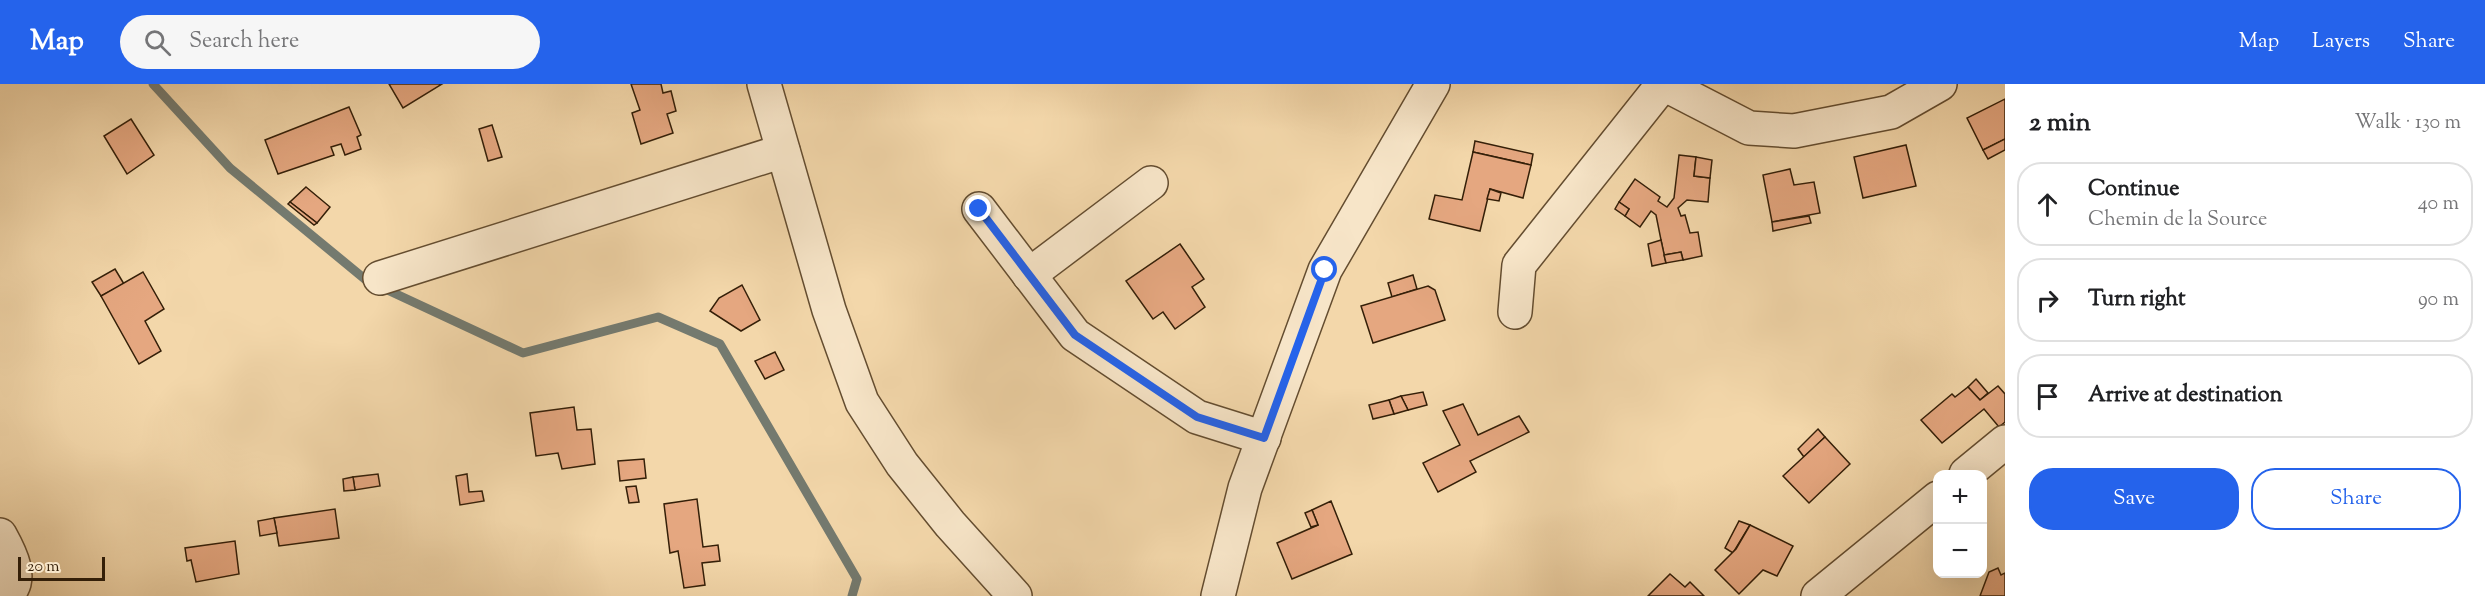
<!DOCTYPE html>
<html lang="en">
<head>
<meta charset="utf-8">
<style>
  :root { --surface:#fff; --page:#f6f6f6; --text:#202124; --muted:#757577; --line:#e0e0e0; --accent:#2563eb }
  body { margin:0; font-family:"Sorts Mill Goudy",serif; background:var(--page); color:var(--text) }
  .controls { position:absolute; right:18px; bottom:18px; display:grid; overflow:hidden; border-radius:12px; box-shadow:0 6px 24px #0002 }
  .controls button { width:54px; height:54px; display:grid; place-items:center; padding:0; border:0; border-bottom:2px solid var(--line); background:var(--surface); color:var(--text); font:30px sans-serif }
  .scale { position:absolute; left:18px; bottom:15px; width:87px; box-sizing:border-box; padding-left:6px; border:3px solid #341f08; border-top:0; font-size:16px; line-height:21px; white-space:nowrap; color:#341f08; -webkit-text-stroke:4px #f7e5c8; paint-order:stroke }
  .stop { position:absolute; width:18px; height:18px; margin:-14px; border:4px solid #2563eb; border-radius:50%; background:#fff }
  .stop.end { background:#2563eb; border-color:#fff; box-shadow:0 2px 6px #0008 }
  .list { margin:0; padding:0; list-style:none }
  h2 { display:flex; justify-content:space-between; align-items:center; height:78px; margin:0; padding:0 24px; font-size:26px }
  h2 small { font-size:20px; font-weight:400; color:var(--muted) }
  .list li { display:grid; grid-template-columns:39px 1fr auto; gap:18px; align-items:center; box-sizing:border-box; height:84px; margin:0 12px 12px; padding:0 12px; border:2px solid var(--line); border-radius:24px }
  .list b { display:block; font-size:22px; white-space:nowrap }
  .list p { margin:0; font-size:20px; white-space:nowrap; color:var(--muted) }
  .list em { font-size:20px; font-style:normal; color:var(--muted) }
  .actions { display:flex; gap:12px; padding:18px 24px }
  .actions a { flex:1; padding:14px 0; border:2px solid var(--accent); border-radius:24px; text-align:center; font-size:21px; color:var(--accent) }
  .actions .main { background:var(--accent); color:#fff }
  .icon { flex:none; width:33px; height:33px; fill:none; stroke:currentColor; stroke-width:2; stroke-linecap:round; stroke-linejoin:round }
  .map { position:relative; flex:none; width:2005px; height:512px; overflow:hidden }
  header { display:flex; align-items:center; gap:36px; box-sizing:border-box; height:84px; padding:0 30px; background:var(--accent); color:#fff }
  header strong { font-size:28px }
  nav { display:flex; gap:33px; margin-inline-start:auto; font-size:21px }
  .search { width:420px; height:54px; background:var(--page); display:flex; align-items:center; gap:15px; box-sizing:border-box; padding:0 21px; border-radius:33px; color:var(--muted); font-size:22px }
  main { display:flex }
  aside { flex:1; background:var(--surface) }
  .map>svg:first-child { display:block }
</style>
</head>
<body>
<header>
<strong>Map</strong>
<div class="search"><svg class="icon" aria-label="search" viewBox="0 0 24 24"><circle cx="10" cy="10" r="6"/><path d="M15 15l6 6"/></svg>Search here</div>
<nav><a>Map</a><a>Layers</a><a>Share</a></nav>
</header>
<main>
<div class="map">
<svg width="2005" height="512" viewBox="0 0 2005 512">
  <rect width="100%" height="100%" fill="#f3d7aa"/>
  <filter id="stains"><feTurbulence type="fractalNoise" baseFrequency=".00333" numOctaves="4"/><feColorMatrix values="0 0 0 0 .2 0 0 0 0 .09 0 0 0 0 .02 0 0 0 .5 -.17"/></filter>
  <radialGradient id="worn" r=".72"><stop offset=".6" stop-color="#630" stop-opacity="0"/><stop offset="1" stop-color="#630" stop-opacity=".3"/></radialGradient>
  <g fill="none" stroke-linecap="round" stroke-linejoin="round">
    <!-- stream -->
    <path stroke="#747a6f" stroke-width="9" d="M153,0L230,84L366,196L523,269L658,233L720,260L857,495L852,512"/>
  </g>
  <!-- building -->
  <g fill="#e5a780" stroke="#341f08" stroke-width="1.5">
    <path d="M389,0H442L403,24Z"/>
    <path d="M631,0H661L663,9L671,7L676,27L667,30L673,49L641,60L632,29L640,26Z"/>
    <path d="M2005,15V55L1983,66L1967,34Z"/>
    <path d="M349,23L361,51L357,53L361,65L345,71L341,60L331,63L334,71L278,90L265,56Z"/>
    <path d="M131,35L154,71L127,90L104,52Z"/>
    <path d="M492,41L502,73L488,77L479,45Z"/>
    <path d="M2005,55V66L1988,75L1983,66Z"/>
    <path d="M1475,57L1533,70L1531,81L1473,68Z"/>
    <path d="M1906,61L1916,102L1863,114L1854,73Z"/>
    <path d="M1473,68L1531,81L1523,114L1490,105L1480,147L1429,135L1435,111L1462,116Z"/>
    <path d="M1679,71L1696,73L1694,92L1710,94L1708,118L1687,116L1678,124L1681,132L1685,131L1690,149L1698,148L1702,172L1683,176L1681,168L1664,171L1656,131L1651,127L1640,143L1625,132L1629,125L1619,118L1635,95L1660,113L1658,117L1667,123L1674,114Z"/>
    <path d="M1696,73L1712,76L1710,94L1694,92Z"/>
    <path d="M1790,85L1794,101L1814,98L1820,129L1772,138L1763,91Z"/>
    <path d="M306,103L330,123L317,139L290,118Z"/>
    <path d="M1490,105L1501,109L1499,117L1487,115Z"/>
    <path d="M290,118L317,139L314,141L288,120Z"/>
    <path d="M1619,118L1629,125L1625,132L1615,125Z"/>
    <path d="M1809,132L1811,139L1773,147L1772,138Z"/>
    <path d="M1661,156L1666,179L1652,182L1648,160Z"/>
    <path d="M1180,160L1204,195L1192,203L1205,223L1175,245L1163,228L1153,235L1126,197Z"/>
    <path d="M1681,168L1683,176L1666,179L1664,171Z"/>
    <path d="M115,185L124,200L101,212L92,198Z"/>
    <path d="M143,188L164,225L145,237L161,267L139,280L101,212Z"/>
    <path d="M1413,191L1417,205L1392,213L1388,199Z"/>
    <path d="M742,201L760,236L741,247L710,227L719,214Z"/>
    <path d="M1428,202L1435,206L1445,236L1373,259L1361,222Z"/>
    <path d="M775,268L784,286L765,295L755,277Z"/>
    <path d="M1976,295L1988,309L1980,316L1968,303Z"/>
    <path d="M1998,302L2005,310V338L1999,343L1984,325L1942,359L1921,336L1952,310L1955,313L1968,303L1980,316Z"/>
    <path d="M1423,308L1427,321L1408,326L1401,312Z"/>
    <path d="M1401,312L1408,326L1394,330L1389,316Z"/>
    <path d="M1389,316L1394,330L1373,335L1369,321Z"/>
    <path d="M1463,320L1478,351L1519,332L1529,348L1470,377L1476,388L1438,408L1423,379L1460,361L1443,327Z"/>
    <path d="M574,323L577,346L591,345L595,380L562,385L558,369L536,372L530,329Z"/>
    <path d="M1818,345L1825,353L1804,373L1798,365Z"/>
    <path d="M1825,353L1850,380L1809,419L1783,392Z"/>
    <path d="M644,375L646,394L620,397L618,377Z"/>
    <path d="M378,390L380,402L355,406L353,393Z"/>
    <path d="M467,390L469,408L482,407L484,417L460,421L456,392Z"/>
    <path d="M353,393L355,406L344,407L343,395Z"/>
    <path d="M636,402L639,418L629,419L626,403Z"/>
    <path d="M697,415L703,463L718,461L720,477L702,479L705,501L684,504L678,467L670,469L664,420Z"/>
    <path d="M1331,417L1352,470L1292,495L1277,459L1318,441L1312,426Z"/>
    <path d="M335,425L339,454L279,462L274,434Z"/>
    <path d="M1312,426L1318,441L1311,443L1305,429Z"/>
    <path d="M274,434L277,449L260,452L258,437Z"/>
    <path d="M1739,437L1750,441L1733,469L1725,464Z"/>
    <path d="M1750,441L1793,462L1777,492L1763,486L1739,510L1715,486L1736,465Z"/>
    <path d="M235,457L239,490L196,498L191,476L187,477L185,464Z"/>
    <path d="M1998,484L2001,491L2005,489V512H1980L1989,488Z"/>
    <path d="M1670,490L1685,503L1690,498L1704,512H1648Z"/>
  </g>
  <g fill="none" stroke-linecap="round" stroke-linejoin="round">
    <defs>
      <g id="minor">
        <path d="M764,0L829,226L862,318L902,380L950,440L1015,512"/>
        <path d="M1664,0L1749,44L1794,47L1891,28L1940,0"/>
        <path d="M979,125L1075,251L1197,333L1264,354"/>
        <path d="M1029,191L1151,99"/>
        <path d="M380,194L783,67"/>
        <path d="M1515,228L1519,181L1663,0"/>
        <path d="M1966,390L2005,358"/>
        <path d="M0,451C10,469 25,496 5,512"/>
        <path d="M1218,512L1245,404L1325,186L1433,0"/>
        <path d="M1818,512L1938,414"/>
      </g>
    </defs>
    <!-- minor casing -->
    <use href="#minor" stroke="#644d30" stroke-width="36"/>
    <!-- minor -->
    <use href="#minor" stroke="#f7e5c8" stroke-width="33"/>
  </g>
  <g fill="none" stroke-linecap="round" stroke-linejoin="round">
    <!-- route -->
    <path stroke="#2563eb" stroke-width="8" d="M979,125L1075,251L1197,333L1264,354L1325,186"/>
  </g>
  <rect width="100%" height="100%" filter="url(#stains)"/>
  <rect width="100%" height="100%" fill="url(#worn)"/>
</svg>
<div class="controls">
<button>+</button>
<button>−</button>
</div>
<div class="scale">20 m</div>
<div class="stop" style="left:1325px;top:186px"></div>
<div class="stop end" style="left:979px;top:125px"></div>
</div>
<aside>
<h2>2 min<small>Walk · 130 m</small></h2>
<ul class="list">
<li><svg class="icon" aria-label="ahead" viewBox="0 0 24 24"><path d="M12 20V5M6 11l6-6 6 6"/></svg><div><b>Continue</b><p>Chemin de la Source</p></div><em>40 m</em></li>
<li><svg class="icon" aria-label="right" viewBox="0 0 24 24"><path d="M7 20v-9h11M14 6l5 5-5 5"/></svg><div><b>Turn right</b></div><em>90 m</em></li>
<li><svg class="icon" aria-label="arrive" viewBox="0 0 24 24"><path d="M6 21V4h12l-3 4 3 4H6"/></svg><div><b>Arrive at destination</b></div></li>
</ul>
<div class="actions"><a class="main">Save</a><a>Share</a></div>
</aside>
</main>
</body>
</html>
